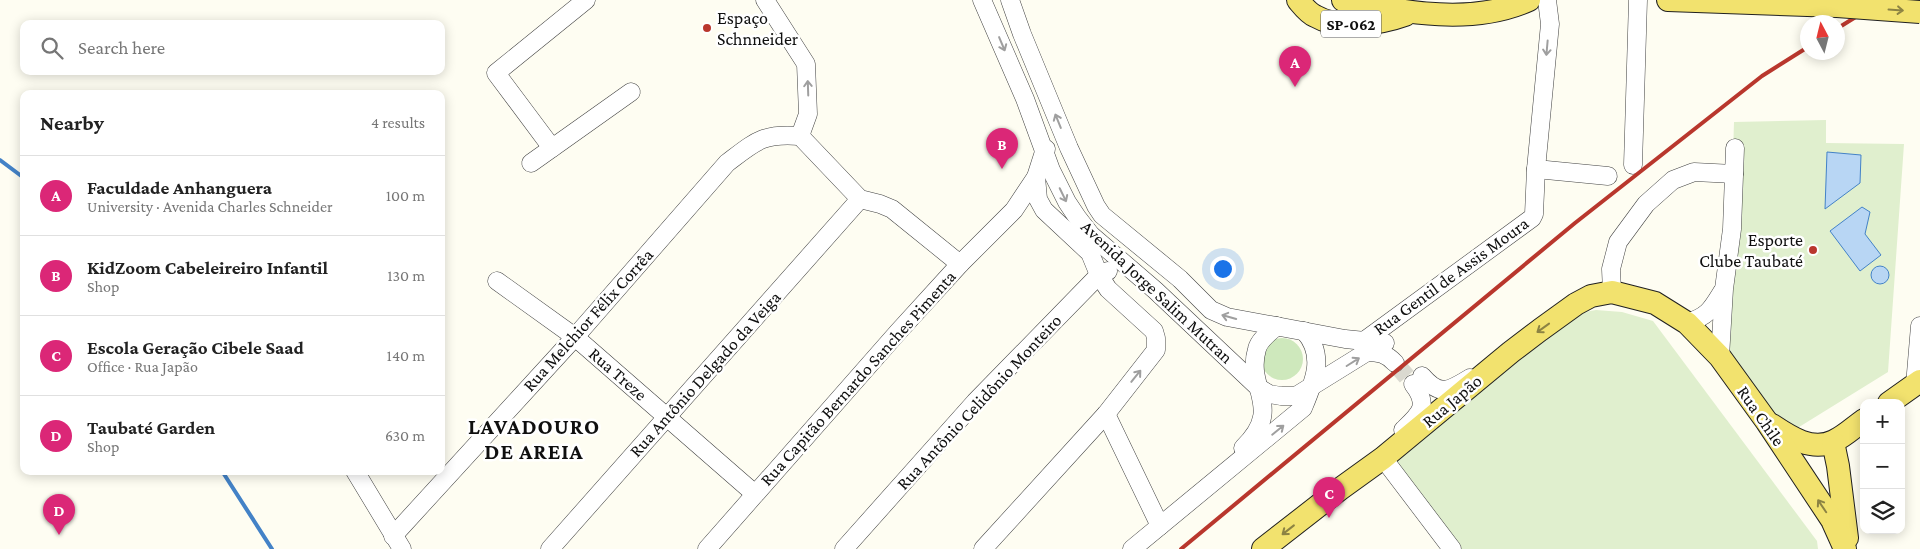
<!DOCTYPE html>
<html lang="en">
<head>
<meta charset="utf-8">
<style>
  :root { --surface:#fff; --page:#f6f6f6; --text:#222; --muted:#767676; --line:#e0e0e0; --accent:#db2777 }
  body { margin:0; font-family:"Crimson Pro",serif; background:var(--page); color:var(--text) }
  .controls { position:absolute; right:15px; bottom:15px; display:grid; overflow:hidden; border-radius:10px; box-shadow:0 2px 12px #0003 }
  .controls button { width:45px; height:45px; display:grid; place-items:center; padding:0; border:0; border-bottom:1px solid var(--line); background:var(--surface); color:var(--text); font:25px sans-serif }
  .compass { position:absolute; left:1800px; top:15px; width:45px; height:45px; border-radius:50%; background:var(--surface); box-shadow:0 2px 12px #0003; rotate:353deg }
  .you { position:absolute; left:1222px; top:268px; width:18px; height:18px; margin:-12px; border:4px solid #fff; border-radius:50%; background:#1a73e8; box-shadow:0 0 0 8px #1a73e833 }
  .badge { display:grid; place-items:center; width:32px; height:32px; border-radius:50%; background:var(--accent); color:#fff; font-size:16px; font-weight:700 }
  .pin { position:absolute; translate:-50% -41px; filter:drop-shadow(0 1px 2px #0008) }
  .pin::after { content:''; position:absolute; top:26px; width:18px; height:15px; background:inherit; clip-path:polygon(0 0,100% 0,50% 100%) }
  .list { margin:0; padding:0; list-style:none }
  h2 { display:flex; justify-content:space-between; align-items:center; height:65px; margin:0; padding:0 20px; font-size:21px }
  h2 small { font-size:16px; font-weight:400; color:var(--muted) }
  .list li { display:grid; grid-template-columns:32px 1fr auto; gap:15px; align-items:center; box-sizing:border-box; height:80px; padding:0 20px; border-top:1px solid var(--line) }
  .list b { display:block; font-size:19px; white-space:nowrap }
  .list p { margin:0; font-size:16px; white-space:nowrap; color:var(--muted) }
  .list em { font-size:16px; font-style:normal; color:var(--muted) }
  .icon { flex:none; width:28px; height:28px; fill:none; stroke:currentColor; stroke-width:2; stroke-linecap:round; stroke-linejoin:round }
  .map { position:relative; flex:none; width:1920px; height:549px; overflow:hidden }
  .search { position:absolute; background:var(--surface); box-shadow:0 2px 12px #0003; left:20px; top:20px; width:425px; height:55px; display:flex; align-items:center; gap:12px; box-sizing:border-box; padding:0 18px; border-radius:10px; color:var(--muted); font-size:19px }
  .panel { position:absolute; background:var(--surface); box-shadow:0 2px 12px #0003; left:20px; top:90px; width:425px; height:385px; border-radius:10px }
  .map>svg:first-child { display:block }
</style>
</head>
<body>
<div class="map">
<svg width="1920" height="549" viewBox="0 0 1920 549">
  <rect width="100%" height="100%" fill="#fefdf2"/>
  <!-- green -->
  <circle fill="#cee8bc" cx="1282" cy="359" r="21"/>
  <!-- pitch -->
  <g fill="#e0efce">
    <path d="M1826,120V143L1904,144L1888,372L1791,432L1727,356L1734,122Z"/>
    <path d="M1596,310L1622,312L1653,321L1817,541L1818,549H1460L1393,463L1573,314Z"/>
  </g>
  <!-- water -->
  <g fill="#b8d6f4" stroke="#4382c7">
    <path d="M1827,152L1861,155L1860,183L1825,209Z"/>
    <path d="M1862,207L1870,212L1865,234L1881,255L1860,271L1830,231Z"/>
    <circle cx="1880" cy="275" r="9"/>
  </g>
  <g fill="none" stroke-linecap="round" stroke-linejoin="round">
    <!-- stream -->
    <g stroke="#4382c7" stroke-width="4">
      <path d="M0,160L24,178"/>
      <path d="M222,471L272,549"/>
    </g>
    <!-- minor-tunnel -->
    <path stroke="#dad9d0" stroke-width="18" stroke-dasharray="18 9" stroke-linecap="butt" d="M1395,363L1413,384"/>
    <defs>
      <g id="minor">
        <path d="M765,0L806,64L808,114L800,136"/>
        <path d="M982,0L1025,99L1051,170L1067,202L1077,217L1091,235L1155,290L1259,388L1269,394L1281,396H1296L1367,352C1379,352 1387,354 1395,363"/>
        <path d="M1010,0L1022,34L1069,148L1096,206L1102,215L1180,279L1211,310L1227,317L1345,339L1385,343"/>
        <path d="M800,136L860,199L880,204L892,209L960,264"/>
        <path d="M552,148L496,73L586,0"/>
        <path d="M531,163L631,92"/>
        <path d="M1633,165L1638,0"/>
        <path d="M1536,169L1608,176"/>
        <path d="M497,281L575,337L755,494"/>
        <path d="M1612,292L1611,269L1618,242L1646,204L1673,180L1694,172L1734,174"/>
        <path d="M1687,323C1708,316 1711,310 1722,292"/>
        <path d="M1364,341L1532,218L1534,214L1536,169L1550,24L1547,0"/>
        <path d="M1720,357L1724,289L1732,229L1735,148"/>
        <path d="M1422,376C1440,397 1449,391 1470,378"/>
        <path d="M1915,385L1920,326"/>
        <path d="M1106,414L1160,526"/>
        <path d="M1403,430C1420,414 1430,406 1413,384"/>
        <path d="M1243,448C1285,407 1245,389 1257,349C1259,340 1270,332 1277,326"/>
        <path d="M1383,458L1452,549"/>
        <path d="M355,471L402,549"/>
        <path d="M393,536L575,337L727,163C756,141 763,133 800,136"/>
        <path d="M550,549L860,199"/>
        <path d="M707,549L898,332L960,264L1014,210L1036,177L1044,152L1046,149"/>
        <path d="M844,549L975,402L1099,275L1108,271"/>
        <path d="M983,549L1106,414L1156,350V338L1154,331L1108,289L1099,275L1090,253L1044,210L1038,199L1036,177"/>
        <path d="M1132,549L1303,408C1314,382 1326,355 1304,331"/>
      </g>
      <g id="major">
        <path d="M1298,0C1303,6 1308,13 1315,16C1339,30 1380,24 1405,15"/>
        <path d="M1343,0C1404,12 1471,26 1529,0"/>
        <path d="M1668,0L1837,6"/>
        <path d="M1889,403L1920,381"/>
        <path d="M1772,425C1790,437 1812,452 1834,441C1845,436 1854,427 1864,420"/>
        <path d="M1833,442L1838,466L1847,538"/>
        <path d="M1263,549L1340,489L1383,458L1511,352L1540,330L1576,304L1591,296L1612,292L1655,303L1687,323L1720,357L1767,422L1832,520L1845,549"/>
      </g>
    </defs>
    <!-- minor casing -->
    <use href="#minor" stroke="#424242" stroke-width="19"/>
    <!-- major casing -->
    <use href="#major" stroke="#202020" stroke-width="24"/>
    <!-- minor -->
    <use href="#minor" stroke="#fff" stroke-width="18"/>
    <!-- major -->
    <use href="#major" stroke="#f2e26e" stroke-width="22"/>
    <!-- rail -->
    <g stroke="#b9372d" stroke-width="4">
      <path d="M1838,28L1883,0"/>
      <path d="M1181,549L1575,223L1762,76L1808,47"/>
    </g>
    <defs>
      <path id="major-bridge" d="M1837,6L1920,12"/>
    </defs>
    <!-- major-bridge casing -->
    <use href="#major-bridge" stroke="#202020" stroke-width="24" stroke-linecap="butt"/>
    <!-- major-bridge -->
    <use href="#major-bridge" stroke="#f2e26e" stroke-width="22"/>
  </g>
  <!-- one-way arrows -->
  <defs><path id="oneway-shaft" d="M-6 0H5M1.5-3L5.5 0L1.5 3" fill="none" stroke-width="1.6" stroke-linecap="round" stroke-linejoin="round" transform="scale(1.25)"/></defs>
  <g stroke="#8c8343">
    <use href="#oneway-shaft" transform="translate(1896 10) rotate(4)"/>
    <use href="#oneway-shaft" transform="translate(1543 328) rotate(144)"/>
    <use href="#oneway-shaft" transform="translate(1822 506) rotate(-124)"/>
    <use href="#oneway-shaft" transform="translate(1288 530) rotate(142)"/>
  </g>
  <g stroke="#9f9f9f">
    <use href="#oneway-shaft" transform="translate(1002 44) rotate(67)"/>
    <use href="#oneway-shaft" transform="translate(1547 48) rotate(95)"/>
    <use href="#oneway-shaft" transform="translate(808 88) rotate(-92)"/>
    <use href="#oneway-shaft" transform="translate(1058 121) rotate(-112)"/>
    <use href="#oneway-shaft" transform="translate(1063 195) rotate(64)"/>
    <use href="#oneway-shaft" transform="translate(1229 317) rotate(-164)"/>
    <use href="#oneway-shaft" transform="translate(1353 362) rotate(-32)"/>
    <use href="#oneway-shaft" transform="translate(1136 376) rotate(-51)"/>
    <use href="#oneway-shaft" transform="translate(1278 430) rotate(-39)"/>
  </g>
  <!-- markers -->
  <g fill="#b9372d" stroke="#fff" stroke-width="2">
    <circle cx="707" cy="28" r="5"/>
    <circle cx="1813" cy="250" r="5"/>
  </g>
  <g text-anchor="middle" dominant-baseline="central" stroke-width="5" stroke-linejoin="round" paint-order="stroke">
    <!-- shield labels -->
    <rect fill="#fff" stroke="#575757" stroke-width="1" x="1321" y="10.5" width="60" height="27" rx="4"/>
    <g font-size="16" font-weight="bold" fill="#0f0f0f">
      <text x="1351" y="24">SP-062</text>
    </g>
    <!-- poi labels -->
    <g font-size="18" fill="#0f0f0f" stroke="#fff" text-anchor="start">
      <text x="717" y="18">Espaço<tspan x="717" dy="21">Schnneider</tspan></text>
      <text x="1803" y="240" text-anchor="end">Esporte<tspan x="1803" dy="21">Clube Taubaté</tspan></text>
    </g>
    <!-- street labels -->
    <g font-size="18" fill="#0f0f0f" stroke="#fff">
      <text transform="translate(1451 276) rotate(-36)">Rua Gentil de Assis Moura</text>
      <text transform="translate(1157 292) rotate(43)">Avenida Jorge Salim Mutran</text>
      <text transform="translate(588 320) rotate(-48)">Rua Melchior Félix Corrêa</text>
      <text transform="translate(618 374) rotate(41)">Rua Treze</text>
      <text transform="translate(705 374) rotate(-48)">Rua Antônio Delgado da Veiga</text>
      <text transform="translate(858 378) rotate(-48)">Rua Capitão Bernardo Sanches Pimenta</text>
      <text transform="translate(1452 401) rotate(-40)">Rua Japão</text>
      <text transform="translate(979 402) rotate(-47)">Rua Antônio Celidônio Monteiro</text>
      <text transform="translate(1761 416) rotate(55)">Rua Chile</text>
    </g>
    <!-- district labels -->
    <g font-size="22" font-weight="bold" letter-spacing="1" fill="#0f0f0f" stroke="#fff">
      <text x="534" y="426">LAVADOURO<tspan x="534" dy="25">DE AREIA</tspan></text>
    </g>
  </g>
</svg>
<div class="controls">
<button>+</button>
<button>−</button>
<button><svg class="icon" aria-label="layers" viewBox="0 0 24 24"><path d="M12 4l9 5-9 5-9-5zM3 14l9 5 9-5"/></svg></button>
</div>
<svg class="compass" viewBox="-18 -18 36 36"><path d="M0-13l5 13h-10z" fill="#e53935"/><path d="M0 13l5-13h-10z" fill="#767676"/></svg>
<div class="you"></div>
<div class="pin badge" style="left:1295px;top:87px">A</div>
<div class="pin badge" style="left:1002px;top:169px">B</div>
<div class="pin badge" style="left:1329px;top:518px">C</div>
<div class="pin badge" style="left:59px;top:535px">D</div>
<div class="search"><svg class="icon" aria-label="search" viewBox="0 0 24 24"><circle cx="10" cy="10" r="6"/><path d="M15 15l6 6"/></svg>Search here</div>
<section class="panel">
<h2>Nearby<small>4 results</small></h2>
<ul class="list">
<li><span class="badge">A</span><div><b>Faculdade Anhanguera</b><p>University · Avenida Charles Schneider</p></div><em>100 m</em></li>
<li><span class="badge">B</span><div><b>KidZoom Cabeleireiro Infantil</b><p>Shop</p></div><em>130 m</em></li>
<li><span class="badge">C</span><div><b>Escola Geração Cibele Saad</b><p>Office · Rua Japão</p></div><em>140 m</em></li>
<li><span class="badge">D</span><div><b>Taubaté Garden</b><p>Shop</p></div><em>630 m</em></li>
</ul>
</section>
</div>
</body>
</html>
